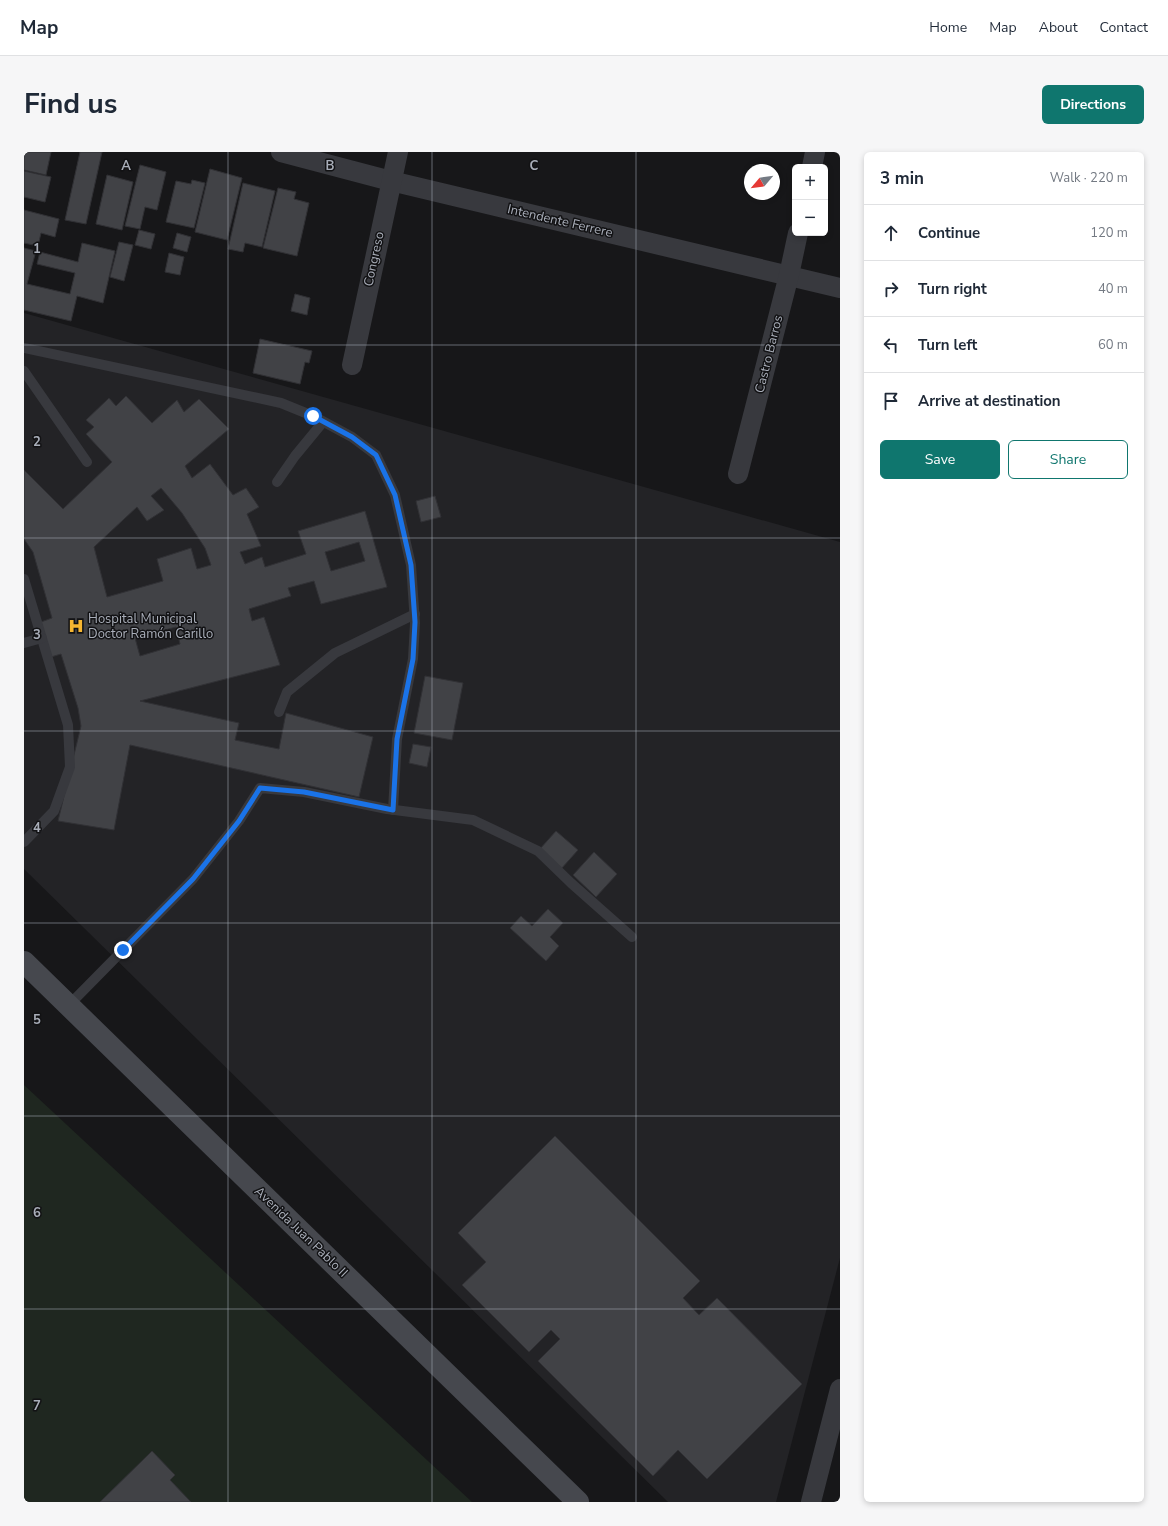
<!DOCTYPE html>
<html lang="en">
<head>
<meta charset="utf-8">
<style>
  :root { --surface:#fff; --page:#f6f6f7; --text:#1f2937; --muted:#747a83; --line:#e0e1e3; --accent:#0f766e }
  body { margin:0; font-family:"Nunito Sans",sans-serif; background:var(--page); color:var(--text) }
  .controls { position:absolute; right:12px; top:12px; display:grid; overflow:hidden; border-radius:6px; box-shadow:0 2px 6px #0003 }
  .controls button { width:36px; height:36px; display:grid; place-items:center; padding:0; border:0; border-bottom:1px solid var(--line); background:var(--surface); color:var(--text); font:20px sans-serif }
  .compass { position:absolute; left:720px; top:12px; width:36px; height:36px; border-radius:50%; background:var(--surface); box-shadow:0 2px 6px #0003; rotate:241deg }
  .stop { position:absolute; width:12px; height:12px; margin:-9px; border:3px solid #1a73e8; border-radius:50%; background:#fff }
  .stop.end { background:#1a73e8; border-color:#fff; box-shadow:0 1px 4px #0008 }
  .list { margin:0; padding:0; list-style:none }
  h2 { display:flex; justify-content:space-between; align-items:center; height:52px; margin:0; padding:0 16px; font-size:17px }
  h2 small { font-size:13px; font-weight:400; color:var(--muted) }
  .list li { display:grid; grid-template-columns:26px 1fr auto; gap:12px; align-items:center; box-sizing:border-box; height:56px; padding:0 16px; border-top:1px solid var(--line) }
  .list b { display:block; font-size:15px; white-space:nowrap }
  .list em { font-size:13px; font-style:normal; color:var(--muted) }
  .actions { display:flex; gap:8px; padding:12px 16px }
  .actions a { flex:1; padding:9px 0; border:1px solid var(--accent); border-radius:6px; text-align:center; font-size:14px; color:var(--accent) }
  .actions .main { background:var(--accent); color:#fff }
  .icon { flex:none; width:22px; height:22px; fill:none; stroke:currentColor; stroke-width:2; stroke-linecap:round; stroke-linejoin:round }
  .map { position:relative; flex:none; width:816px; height:1350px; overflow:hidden; border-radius:6px }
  header { display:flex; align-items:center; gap:24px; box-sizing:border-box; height:56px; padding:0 20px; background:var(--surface); border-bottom:1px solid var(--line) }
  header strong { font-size:19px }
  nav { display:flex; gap:22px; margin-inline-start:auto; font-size:14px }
  .intro { display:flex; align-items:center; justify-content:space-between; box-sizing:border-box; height:96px; padding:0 24px }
  h1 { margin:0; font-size:28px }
  .button { padding:10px 18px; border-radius:6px; background:var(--accent); color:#fff; font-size:14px; font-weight:700 }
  main { display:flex; gap:24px; padding:0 24px }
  aside { flex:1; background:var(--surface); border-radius:6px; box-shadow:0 2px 6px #0003 }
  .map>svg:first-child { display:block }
</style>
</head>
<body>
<header>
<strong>Map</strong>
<nav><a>Home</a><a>Map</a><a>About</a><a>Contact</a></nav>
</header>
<div class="intro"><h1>Find us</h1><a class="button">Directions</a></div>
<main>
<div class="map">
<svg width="816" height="1350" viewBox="0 0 816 1350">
  <rect width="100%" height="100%" fill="#171719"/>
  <!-- built -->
  <path fill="#232326" d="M0,161L816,390V1106L752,1350H644L0,717Z"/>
  <!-- green -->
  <path fill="#1f2720" d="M0,933L448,1350H0Z"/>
  <!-- building -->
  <g fill="#414246" stroke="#313135" fill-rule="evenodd">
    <path d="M0,0H27L22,23L0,18Z"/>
    <path d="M56,0H78L62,72L41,68Z"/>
    <path d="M116,13L142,20L133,58L121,55L116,77L101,74Z"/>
    <path d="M186,17L218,26L203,88L171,80Z"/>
    <path d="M0,19L27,25L21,50L0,45Z"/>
    <path d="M83,23L109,30L98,78L72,72Z"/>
    <path d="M168,28L181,31L170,76L142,70L152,29L167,32Z"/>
    <path d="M219,31L251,39L238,95L221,91L219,100L204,97Z"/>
    <path d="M254,36L272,40L270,47L285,51L273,104L239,96Z"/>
    <path d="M0,58L35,67L31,85L17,81L14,94L0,91Z"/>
    <path d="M115,78L131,82L127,97L111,93Z"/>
    <path d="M153,81L167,85L163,100L149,96Z"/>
    <path d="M95,90L109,93L100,129L86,125Z"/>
    <path d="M58,91L91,99L79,151L53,144L47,169L0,158V96L12,99L3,132L46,142L51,121L13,112L16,100L54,110Z"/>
    <path d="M145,101L160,105L156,123L141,120Z"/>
    <path d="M271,142L286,146L283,163L267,159Z"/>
    <path d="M236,187L288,199L285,211L281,210L276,232L229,221Z"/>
    <path d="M102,244L128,271L153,248L160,260L175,247L205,277L161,314L168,326L186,312L209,343L222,336L235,355L223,362L237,394L216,400L221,412L238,405L241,415L282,402L274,379L341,359L363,435L297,452L290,429L264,436L267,444L225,457L228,469L240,465L256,513L116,549L215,571L211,588L255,597L262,561L349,585L335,645L106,593L90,678L34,669L57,574L54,556L37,502L27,505L17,470L28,466L9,400L0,387V318L39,357L88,310L62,282L70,275L62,268L85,246L92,254ZM137,336L158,361L181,396L187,413L173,417L167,396L133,407L139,429L83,445L70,395L113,355L123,369L140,358L127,344ZM335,390L341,409L307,419L301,400ZM152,475L156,492L116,504L111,486Z"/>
    <path d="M411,344L417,365L397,370L392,349Z"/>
    <path d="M401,524L439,531L428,588L390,581Z"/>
    <path d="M389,592L407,595L403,615L385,611Z"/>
    <path d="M532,679L554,698L537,717L515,698Z"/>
    <path d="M570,700L593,722L572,745L549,723Z"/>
    <path d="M524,757L539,771L526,785L535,794L522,809L486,776L497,764L508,774Z"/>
    <path d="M531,984L676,1129L659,1146L675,1163L693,1146L778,1232L683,1327L654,1298L629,1324L514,1209L536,1187L527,1178L505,1200L438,1133L462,1110L434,1081Z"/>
    <path d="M128,1299L151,1323L146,1328L167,1350H76Z"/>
  </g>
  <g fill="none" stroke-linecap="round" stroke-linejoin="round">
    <!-- service -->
    <g stroke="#38393e" stroke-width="10">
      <path d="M0,196L257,251L289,264L328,285L352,303L371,343L387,413L391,471L389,507L373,587L369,658"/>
      <path d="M0,219L63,310"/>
      <path d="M253,330L271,304L299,270"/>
      <path d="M0,427L44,573L46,615L30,659L0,690"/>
      <path d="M0,491L18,486"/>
      <path d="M255,560L263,540L311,501L391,462"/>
      <path d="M45,853L169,727L215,669L236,636L280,640L363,657L449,668L514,699L547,731L608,785"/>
    </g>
    <!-- minor -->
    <g stroke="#38393e" stroke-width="20">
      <path d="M257,0L367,29L816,136"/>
      <path d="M788,15L791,0"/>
      <path d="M328,213L374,0"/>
      <path d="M714,322L765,123L774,81"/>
      <path d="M787,1350L816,1237"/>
    </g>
    <!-- secondary -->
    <path stroke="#46484e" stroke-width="22" d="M0,810L554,1350"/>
  </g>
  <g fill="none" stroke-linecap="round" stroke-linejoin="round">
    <!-- route -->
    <path stroke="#1a73e8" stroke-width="5" d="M99,798L169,727L215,669L236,636L280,640L369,658L373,587L389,507L391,470L387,413L371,343L352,303L328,285L289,264"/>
  </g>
  <!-- grid -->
  <path fill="none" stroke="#a9aeb9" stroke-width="1" stroke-opacity="0.55" d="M204,0V1350M408,0V1350M612,0V1350M0,193H816M0,386H816M0,579H816M0,771H816M0,964H816M0,1157H816"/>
  <!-- icons -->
  <defs>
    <symbol id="hospital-bare" viewBox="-9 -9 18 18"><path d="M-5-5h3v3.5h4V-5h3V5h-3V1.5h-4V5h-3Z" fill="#f7b631" stroke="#121214" stroke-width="2.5" paint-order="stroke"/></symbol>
  </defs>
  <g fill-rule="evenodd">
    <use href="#hospital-bare" x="41" y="463" width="22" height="22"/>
  </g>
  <g text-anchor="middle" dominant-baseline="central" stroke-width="3" stroke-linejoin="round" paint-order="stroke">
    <!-- street labels -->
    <g font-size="13" fill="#a9aeb9" stroke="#121214">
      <text transform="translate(536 69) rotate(13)">Intendente Ferrere</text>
      <text transform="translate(350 107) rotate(-78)">Congreso</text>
      <text transform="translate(745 202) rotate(-76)">Castro Barros</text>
      <text transform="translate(277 1080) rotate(44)">Avenida Juan Pablo II</text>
    </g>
    <!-- poi labels -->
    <g font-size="13" fill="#a9aeb9" stroke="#121214" text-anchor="start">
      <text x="64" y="467">Hospital Municipal<tspan x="64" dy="15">Doctor Ramón Carillo</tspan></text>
    </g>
  </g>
  <g font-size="13" text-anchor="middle" font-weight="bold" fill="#a9aeb9" stroke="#121214" stroke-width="3" stroke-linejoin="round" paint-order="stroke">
    <text x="102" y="18">A</text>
    <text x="306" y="18">B</text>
    <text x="510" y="18">C</text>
    <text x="13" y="101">1</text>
    <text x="13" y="294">2</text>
    <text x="13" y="487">3</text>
    <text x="13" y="680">4</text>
    <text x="13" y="872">5</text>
    <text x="13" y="1065">6</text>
    <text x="13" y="1258">7</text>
  </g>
</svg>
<div class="controls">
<button>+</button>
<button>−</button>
</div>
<svg class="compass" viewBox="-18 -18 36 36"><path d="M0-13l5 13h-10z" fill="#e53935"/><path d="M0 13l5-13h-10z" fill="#747a83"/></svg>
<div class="stop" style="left:289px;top:264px"></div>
<div class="stop end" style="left:99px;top:798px"></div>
</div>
<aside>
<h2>3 min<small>Walk · 220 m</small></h2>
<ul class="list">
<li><svg class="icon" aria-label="ahead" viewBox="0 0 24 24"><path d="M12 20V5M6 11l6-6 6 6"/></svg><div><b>Continue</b></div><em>120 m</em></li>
<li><svg class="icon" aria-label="right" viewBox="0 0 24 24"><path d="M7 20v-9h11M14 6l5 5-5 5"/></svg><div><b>Turn right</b></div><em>40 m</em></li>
<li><svg class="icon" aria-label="left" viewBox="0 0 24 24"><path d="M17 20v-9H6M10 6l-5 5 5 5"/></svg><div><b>Turn left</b></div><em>60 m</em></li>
<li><svg class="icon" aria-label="arrive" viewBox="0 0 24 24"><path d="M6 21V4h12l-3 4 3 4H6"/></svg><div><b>Arrive at destination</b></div></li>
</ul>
<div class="actions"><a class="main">Save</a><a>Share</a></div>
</aside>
</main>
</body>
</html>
